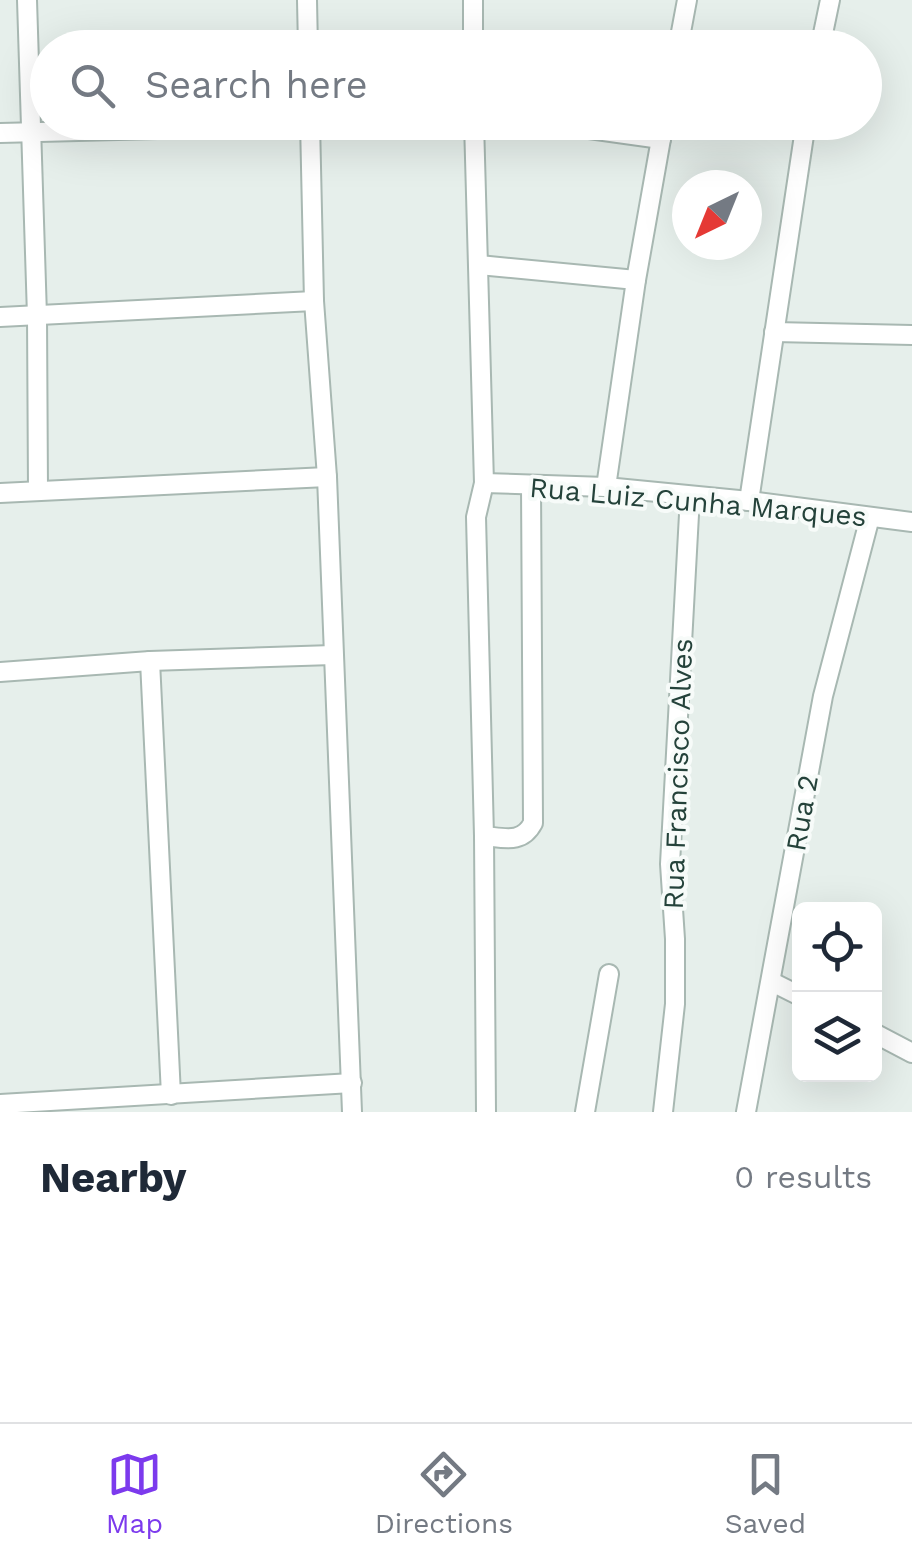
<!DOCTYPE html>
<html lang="en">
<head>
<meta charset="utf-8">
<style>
  :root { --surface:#fff; --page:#f6f6f7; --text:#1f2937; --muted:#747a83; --line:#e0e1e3; --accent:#7c3aed }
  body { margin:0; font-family:"Work Sans",sans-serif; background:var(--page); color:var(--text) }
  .controls { position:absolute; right:30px; bottom:30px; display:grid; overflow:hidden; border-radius:15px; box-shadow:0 10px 40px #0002 }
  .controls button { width:90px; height:90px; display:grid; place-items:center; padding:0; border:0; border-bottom:2px solid var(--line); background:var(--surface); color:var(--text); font:50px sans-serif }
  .compass { position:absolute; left:672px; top:170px; width:90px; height:90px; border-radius:50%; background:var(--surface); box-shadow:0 10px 40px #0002; rotate:223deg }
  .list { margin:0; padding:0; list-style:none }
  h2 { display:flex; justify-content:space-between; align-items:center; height:130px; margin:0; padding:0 40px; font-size:42px }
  h2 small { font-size:32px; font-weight:400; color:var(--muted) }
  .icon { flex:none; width:55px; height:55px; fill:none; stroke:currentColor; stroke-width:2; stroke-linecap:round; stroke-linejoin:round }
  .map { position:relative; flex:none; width:912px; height:1112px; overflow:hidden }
  .search { position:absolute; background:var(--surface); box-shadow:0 10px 40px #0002; left:30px; right:30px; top:30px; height:110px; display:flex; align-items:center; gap:25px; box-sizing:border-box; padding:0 35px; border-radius:55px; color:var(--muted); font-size:38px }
  .sheet { height:310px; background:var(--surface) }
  nav { display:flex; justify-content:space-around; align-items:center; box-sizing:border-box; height:140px; border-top:2px solid var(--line); background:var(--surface); font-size:28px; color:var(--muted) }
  nav a { display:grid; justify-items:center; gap:5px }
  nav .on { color:var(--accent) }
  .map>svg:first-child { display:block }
</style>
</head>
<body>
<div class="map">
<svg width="912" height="1112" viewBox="0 0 912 1112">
  <rect width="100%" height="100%" fill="#e6efeb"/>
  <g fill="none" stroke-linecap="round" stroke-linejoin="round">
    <defs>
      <g id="minor">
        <path d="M27,0L37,316L38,491"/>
        <path d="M307,0L308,48"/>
        <path d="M473,0V48"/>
        <path d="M678,48L687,0"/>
        <path d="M820,48L830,0"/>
        <path d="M310,122L314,301L327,477L352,1112"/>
        <path d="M474,122L484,483L476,517L484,836L486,1112"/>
        <path d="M539,122L661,139"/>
        <path d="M0,133L310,125"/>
        <path d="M479,265L636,280"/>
        <path d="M0,317L314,301"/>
        <path d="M774,332L912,335"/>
        <path d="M484,483L606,487L749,501L912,522"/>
        <path d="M606,487L636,280L664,122"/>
        <path d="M0,493L327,477"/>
        <path d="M749,501L806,122"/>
        <path d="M150,661L171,1095"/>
        <path d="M0,672L150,661L333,655"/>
        <path d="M484,836C505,838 522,844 533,823L531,486"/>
        <path d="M772,982L800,996"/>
        <path d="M874,1033L912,1053"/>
        <path d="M0,1104L352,1083"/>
        <path d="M585,1112L609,974"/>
        <path d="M663,1112L675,1004V939L670,864L690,496"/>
        <path d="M746,1112L823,696L870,517"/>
      </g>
    </defs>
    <!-- minor casing -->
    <use href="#minor" stroke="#a8b8b2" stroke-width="22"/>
    <!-- minor -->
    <use href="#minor" stroke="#fff" stroke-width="18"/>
  </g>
  <g text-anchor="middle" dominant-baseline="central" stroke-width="8" stroke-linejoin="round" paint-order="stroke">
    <!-- street labels -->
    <g font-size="28" fill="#24423a" stroke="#f7fbf9">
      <text transform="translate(698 502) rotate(5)">Rua Luiz Cunha Marques</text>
      <text transform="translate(678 774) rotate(-88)">Rua Francisco Alves</text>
      <text transform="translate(802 813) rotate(-80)">Rua 2</text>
    </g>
  </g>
</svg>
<div class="controls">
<button><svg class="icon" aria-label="locate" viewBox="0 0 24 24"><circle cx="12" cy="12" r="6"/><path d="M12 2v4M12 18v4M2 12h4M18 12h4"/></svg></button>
<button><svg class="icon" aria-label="layers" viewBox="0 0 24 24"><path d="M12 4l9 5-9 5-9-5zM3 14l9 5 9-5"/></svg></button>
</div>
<svg class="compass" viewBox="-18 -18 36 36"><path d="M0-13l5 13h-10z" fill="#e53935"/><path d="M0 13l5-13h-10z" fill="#747a83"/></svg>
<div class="search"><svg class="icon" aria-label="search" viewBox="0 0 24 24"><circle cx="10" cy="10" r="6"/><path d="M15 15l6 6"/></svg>Search here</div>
</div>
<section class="sheet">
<h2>Nearby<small>0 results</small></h2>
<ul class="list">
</ul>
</section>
<nav>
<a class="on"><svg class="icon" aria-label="map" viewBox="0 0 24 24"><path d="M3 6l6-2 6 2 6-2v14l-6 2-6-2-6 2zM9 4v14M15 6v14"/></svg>Map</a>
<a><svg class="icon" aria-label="directions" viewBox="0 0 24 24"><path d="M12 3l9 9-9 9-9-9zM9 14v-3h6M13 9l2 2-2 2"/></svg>Directions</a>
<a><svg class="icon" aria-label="saved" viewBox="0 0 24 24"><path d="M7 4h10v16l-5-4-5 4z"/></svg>Saved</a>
</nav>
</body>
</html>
